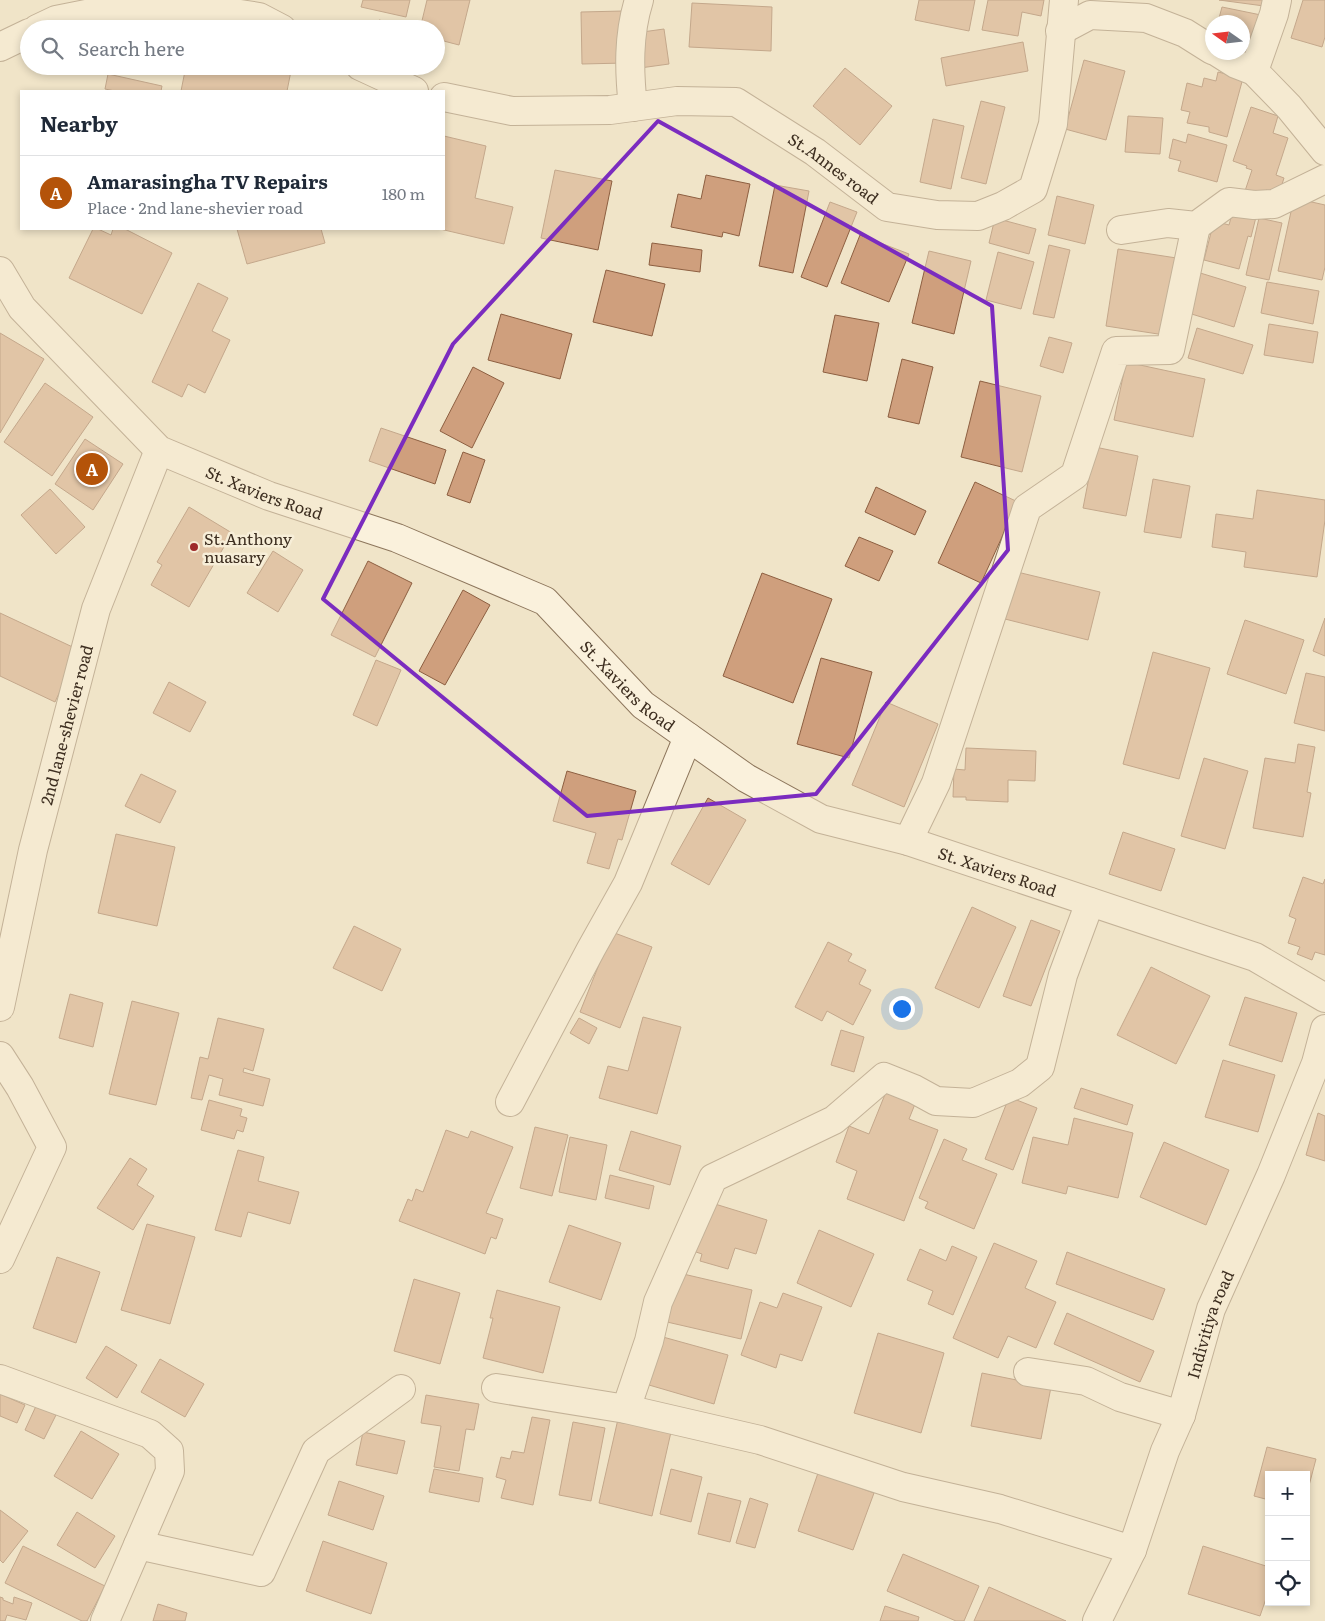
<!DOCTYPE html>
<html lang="en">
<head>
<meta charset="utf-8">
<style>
  :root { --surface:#fff; --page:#f6f6f7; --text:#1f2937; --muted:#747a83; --line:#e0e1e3; --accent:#b45309 }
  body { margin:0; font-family:Literata,serif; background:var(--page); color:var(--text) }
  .controls { position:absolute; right:15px; bottom:15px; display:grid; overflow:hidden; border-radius:0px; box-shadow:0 2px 8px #0003 }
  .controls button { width:45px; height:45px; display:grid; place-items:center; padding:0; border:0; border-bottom:1px solid var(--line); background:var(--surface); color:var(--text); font:25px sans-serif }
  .compass { position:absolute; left:1205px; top:15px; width:45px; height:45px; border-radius:50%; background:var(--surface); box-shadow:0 2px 8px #0003; rotate:284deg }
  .you { position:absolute; left:901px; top:1008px; width:18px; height:18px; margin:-12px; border:4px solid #fff; border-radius:50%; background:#1a73e8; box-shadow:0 0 0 8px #1a73e833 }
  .badge { display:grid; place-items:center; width:32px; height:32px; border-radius:50%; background:var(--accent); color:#fff; font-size:16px; font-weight:700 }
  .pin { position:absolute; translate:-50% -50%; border:2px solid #fff; box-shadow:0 1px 5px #0006 }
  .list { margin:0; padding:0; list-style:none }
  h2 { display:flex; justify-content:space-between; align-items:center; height:65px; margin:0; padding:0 20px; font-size:21px }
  h2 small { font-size:16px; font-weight:400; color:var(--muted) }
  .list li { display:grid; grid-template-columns:32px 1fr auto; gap:15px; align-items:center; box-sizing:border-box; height:75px; padding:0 20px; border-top:1px solid var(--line) }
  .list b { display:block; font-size:19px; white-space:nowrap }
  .list p { margin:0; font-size:16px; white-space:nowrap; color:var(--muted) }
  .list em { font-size:16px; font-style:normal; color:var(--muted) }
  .icon { flex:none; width:28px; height:28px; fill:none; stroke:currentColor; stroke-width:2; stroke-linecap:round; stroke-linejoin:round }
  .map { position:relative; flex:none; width:1325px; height:1621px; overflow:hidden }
  .search { position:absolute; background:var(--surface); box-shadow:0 2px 8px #0003; left:20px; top:20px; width:425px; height:55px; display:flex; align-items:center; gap:12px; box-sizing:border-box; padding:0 18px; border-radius:28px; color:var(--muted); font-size:19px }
  .panel { position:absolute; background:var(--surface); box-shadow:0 2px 8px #0003; left:20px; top:90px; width:425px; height:140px; border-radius:0px }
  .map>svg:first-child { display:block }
</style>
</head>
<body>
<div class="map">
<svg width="1325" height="1621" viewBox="0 0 1325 1621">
  <rect width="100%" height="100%" fill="#f0e4c8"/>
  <!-- building -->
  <g fill="#cf9f7d" stroke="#8d5f41">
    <path d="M363,0H410L406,17L361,7Z"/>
    <path d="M427,0H470L459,45L436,39V29H420Z"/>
    <path d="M919,0H975L969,31L915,20Z"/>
    <path d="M988,0H1044L1041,16L1022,12L1018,36L982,30Z"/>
    <path d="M1219,0H1265L1264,6Z"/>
    <path d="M1303,0H1325V37L1322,47L1291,38Z"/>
    <path d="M692,3L772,7L771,51L689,47Z"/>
    <path d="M1222,7L1261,15L1253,52L1242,50V22H1218Z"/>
    <path d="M623,11L625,63L582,64L581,12Z"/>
    <path d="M163,20L188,26V29H162Z"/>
    <path d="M379,20L405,26V29H377Z"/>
    <path d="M664,29L669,64L640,68L635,33Z"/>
    <path d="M1023,42L1028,71L946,86L941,58Z"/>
    <path d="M1084,60L1125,71L1106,140L1065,129Z"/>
    <path d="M150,66H176L175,72Z"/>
    <path d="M186,66H292L287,91H181Z"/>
    <path d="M845,68L892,106L860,145L813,106Z"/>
    <path d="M1218,72L1243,78L1227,137L1209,132V127L1187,123L1190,112L1181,110L1187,83L1202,87L1204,78L1216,81Z"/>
    <path d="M108,74L162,86L161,91H115L105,89Z"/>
    <path d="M981,101L1005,107L986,184L961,178Z"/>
    <path d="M1251,107L1278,116L1273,133L1288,138L1276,175L1284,178L1279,194L1266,190L1263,200L1244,194L1252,170L1246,168L1247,166L1233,161Z"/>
    <path d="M1128,116L1163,118L1160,154L1125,152Z"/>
    <path d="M933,119L964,126L951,189L920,182Z"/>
    <path d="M1188,134L1227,145L1217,182L1178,171L1181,161L1169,158L1173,139L1186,143Z"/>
    <path d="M444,136L486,146L475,198L513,207L504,244L440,229H444Z"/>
    <path d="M555,170L612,181L598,250L541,238Z"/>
    <path d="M706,175L750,184L739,236L723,232L722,237L671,227L678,194L701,199Z"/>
    <path d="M775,185L809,191L793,273L759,266Z"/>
    <path d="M1057,196L1094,205L1085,244L1048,235Z"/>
    <path d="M1294,198L1325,205V267L1322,280L1278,271Z"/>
    <path d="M830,202L857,212L827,287L801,277Z"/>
    <path d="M1234,207L1257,213L1251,237L1248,236L1239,269L1204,260L1214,221L1229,225Z"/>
    <path d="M995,218L1036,229L1029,254L989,243Z"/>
    <path d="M1259,218L1282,223L1269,280L1246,275Z"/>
    <path d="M93,229H98L111,235L113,229H125L172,253L142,314L69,278Z"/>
    <path d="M237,229H321L325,243L247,264Z"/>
    <path d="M860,235L909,254L889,302L841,283Z"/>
    <path d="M652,243L702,250L700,272L649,265Z"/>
    <path d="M1049,245L1070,250L1054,318L1033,314Z"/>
    <path d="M1118,249L1183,259L1171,336L1106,326Z"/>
    <path d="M929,251L971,261L954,334L912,323Z"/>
    <path d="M998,252L1034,262L1021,309L986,300Z"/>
    <path d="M606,270L665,284L652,336L593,322Z"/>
    <path d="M1197,272L1246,287L1234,327L1185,312Z"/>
    <path d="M1267,282L1319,291L1313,324L1261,313Z"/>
    <path d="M198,283L228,298L212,331L230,340L205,393L188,384L182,397L152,382Z"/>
    <path d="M501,314L572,334L560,379L488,360Z"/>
    <path d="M835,315L879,323L867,381L823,372Z"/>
    <path d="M1269,324L1318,332L1313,363L1264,355Z"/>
    <path d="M1197,328L1253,345L1243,374L1188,358Z"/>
    <path d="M0,333L44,359L0,433Z"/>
    <path d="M1049,337L1072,343L1063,373L1040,366Z"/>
    <path d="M902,359L933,367L919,424L888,417Z"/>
    <path d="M1126,362L1205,379L1193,437L1114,420Z"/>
    <path d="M473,367L504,383L472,448L440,431Z"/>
    <path d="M980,381L1041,396L1022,472L961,457Z"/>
    <path d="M45,383L93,417L52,476L4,442Z"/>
    <path d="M381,428L446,450L435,484L369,461Z"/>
    <path d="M85,439L123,464L93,510L55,484Z"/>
    <path d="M1095,447L1138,456L1126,516L1083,508Z"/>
    <path d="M463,452L485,460L470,503L447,495Z"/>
    <path d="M1153,479L1190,486L1181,538L1144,532Z"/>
    <path d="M975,482L1018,502L981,583L938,563Z"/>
    <path d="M876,487L926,511L915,535L865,512Z"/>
    <path d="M50,489L85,527L56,554L21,515Z"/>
    <path d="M1257,490L1325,500V520L1317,577L1244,567L1246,552L1212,547L1216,514L1253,519Z"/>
    <path d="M189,507L232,533L189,607L151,585L162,565L157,562Z"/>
    <path d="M859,537L893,551L879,581L845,566Z"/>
    <path d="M273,551L303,570L278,612L247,593Z"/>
    <path d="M368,561L412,583L375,657L331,635Z"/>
    <path d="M1013,571L1100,592L1088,640L1001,618Z"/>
    <path d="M762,573L832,599L793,703L723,676Z"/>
    <path d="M463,590L490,605L445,685L419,671Z"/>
    <path d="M0,613L79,650L55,702L0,676Z"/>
    <path d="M1325,618V656L1313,651Z"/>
    <path d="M1245,620L1304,640L1286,694L1227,674Z"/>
    <path d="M1153,652L1210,668L1179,779L1123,764Z"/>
    <path d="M821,658L872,672L849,758L797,744Z"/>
    <path d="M376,660L401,670L377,726L353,715Z"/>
    <path d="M1306,673L1325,677V731L1294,723Z"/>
    <path d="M169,682L206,702L190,732L153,713Z"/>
    <path d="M886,702L938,724L904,807L852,785Z"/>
    <path d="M1298,744L1315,747L1307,792L1311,793L1303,837L1253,828L1265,758L1295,763Z"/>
    <path d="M966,748L1036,751L1035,781L1008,780V802L966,800V797H953L954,769L965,770Z"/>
    <path d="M1204,758L1248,771L1225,849L1181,836Z"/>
    <path d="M567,771L636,791L622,840L618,839L609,869L587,863L596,833L553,821Z"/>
    <path d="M141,774L176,791L160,823L125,806Z"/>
    <path d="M708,798L746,820L709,885L671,864Z"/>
    <path d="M1123,832L1175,849L1161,891L1109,874Z"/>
    <path d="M116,834L175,847L157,926L98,913Z"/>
    <path d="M1303,877L1323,884L1325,879V955L1315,952L1312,960L1297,954L1300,947L1288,943L1296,919L1289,916Z"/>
    <path d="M972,907L1016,927L979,1008L935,988Z"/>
    <path d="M1031,920L1060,931L1031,1006L1003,996Z"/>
    <path d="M354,926L401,949L382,991L333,968Z"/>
    <path d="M612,932L652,947L620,1028L580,1012Z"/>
    <path d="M828,942L852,954L848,961L866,970L859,984L871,990L853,1025L827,1011L822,1021L795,1007Z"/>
    <path d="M1151,967L1210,996L1176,1064L1117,1035Z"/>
    <path d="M70,994L103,1003L93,1047L59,1038Z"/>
    <path d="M1245,997L1297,1013L1282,1062L1229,1045Z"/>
    <path d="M132,1001L179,1013L156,1105L109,1094Z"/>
    <path d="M643,1017L681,1027L657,1114L599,1098L608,1066L628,1071Z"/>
    <path d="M218,1018L264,1029L253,1071L244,1068L243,1072L270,1079L263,1106L219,1095L223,1079L209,1075L202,1100L191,1098L200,1057L208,1059Z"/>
    <path d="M579,1018L597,1028L589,1044L570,1033Z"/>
    <path d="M841,1030L864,1037L854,1072L831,1065Z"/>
    <path d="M1223,1060L1275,1075L1258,1132L1205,1117Z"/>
    <path d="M888,1087L917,1099L909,1119L938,1130L904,1221L847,1199L857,1171L836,1162L849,1126L869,1134Z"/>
    <path d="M1081,1088L1133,1105L1127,1125L1074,1108Z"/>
    <path d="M1009,1097L1037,1108L1013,1170L985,1159Z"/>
    <path d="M209,1100L242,1109L240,1116L247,1118L243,1132L237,1130L234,1139L201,1130Z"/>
    <path d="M1318,1113L1325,1116V1161L1306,1155Z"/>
    <path d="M1074,1118L1133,1133L1118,1198L1068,1186L1066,1194L1022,1183L1033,1137L1068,1145Z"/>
    <path d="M535,1127L568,1135L552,1196L520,1188Z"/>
    <path d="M446,1130L468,1138L471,1131L513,1147L486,1213L503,1219L496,1239L491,1237L485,1254L399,1221L408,1199L412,1201L416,1189L423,1192Z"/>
    <path d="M631,1131L681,1146L670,1185L619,1170Z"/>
    <path d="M570,1137L607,1145L596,1200L559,1192Z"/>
    <path d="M944,1139L967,1149L962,1160L997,1174L974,1229L925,1208L928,1202L919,1198Z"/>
    <path d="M1164,1142L1229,1170L1206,1225L1140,1197Z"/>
    <path d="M238,1150L264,1157L258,1181L299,1192L290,1224L248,1212L241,1237L215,1230Z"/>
    <path d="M130,1158L147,1169L137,1185L154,1196L133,1230L97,1208Z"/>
    <path d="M610,1175L654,1186L649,1209L605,1198Z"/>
    <path d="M715,1204L767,1220L756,1254L735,1248L728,1269L700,1261L702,1254L693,1251Z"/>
    <path d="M147,1224L195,1237L170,1324L121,1310Z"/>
    <path d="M569,1225L621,1243L601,1300L549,1282Z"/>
    <path d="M819,1230L874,1254L851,1307L797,1283Z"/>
    <path d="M994,1243L1037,1261L1025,1288L1056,1302L1036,1348L1008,1336L998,1358L953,1338Z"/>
    <path d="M952,1246L977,1257L953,1315L928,1304L933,1291L907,1280L920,1249L946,1261Z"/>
    <path d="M1067,1252L1165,1289L1153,1320L1056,1284Z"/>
    <path d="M57,1257L100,1272L76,1343L33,1328Z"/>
    <path d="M679,1273L752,1290L741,1339L667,1322Z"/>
    <path d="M414,1279L460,1293L440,1364L394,1351Z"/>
    <path d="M497,1290L560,1307L543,1373L483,1358L493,1318H490Z"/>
    <path d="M783,1293L822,1307L802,1361L780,1354L776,1368L741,1355L760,1302L777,1308Z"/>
    <path d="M1067,1313L1154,1351L1140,1382L1054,1344Z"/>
    <path d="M878,1333L944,1353L921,1433L854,1413Z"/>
    <path d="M663,1337L728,1355L714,1404L649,1385Z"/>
    <path d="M106,1346L137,1365L117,1398L86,1378Z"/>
    <path d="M160,1359L204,1384L185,1417L141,1392Z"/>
    <path d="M982,1373L1051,1387L1041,1439L971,1426Z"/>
    <path d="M0,1394L25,1405L17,1423L0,1416Z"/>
    <path d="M426,1395L479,1404L474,1430L466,1429L459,1471L434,1467L441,1426L421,1423Z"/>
    <path d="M36,1406L56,1415L44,1439L25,1430Z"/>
    <path d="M532,1417L550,1420L533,1505L501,1498L506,1480L496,1477L501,1457L510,1459L512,1451L524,1453Z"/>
    <path d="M618,1419L671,1432L652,1516L599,1503Z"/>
    <path d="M573,1422L605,1428L591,1501L559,1495Z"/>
    <path d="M81,1431L119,1454L92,1499L54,1476Z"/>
    <path d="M363,1432L405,1441L397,1474L356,1465Z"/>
    <path d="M1267,1447L1316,1459L1306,1497V1475H1269V1500L1254,1496Z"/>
    <path d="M434,1469L483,1478L479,1502L429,1492Z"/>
    <path d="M671,1469L702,1477L691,1522L660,1514Z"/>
    <path d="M818,1473L874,1493L853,1550L798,1531Z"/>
    <path d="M339,1481L384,1496L373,1530L328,1515Z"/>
    <path d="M708,1493L741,1501L730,1542L698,1534Z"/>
    <path d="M750,1498L768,1504L755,1548L736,1543Z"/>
    <path d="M0,1510L28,1531L3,1563L0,1560Z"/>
    <path d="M77,1512L115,1536L95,1568L57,1545Z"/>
    <path d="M323,1541L387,1563L371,1614L306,1591Z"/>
    <path d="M23,1546L105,1586L87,1621H82L5,1583Z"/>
    <path d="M1203,1546L1269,1567V1590L1260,1616L1188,1594Z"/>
    <path d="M903,1554L979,1586L964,1621H956L887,1591Z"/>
    <path d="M989,1587L1066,1621H974Z"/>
    <path d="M0,1597L3,1598V1600L13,1604L14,1597L32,1603L26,1620L7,1615L5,1621H0Z"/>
    <path d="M158,1604L187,1613L185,1621H153Z"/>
    <path d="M885,1606L919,1617L918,1621H880Z"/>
  </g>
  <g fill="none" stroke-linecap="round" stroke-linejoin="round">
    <defs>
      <g id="minor">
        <path d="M37,29L56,20L106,10L195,7L259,17L282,29"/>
        <path d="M1060,31L1090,15L1146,18L1185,33L1212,50"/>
        <path d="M0,47L29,33"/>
        <path d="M1217,52L1236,64L1254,71L1289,107L1325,151"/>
        <path d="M360,66L414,91"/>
        <path d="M1254,71L1274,14L1277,0"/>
        <path id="s1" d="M444,97L512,111L610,110L677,101L736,102L815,152L887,207L937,215L978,216L1003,206L1033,189L1053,124L1064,0"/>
        <path d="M633,107C629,71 628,35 639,0"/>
        <path d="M1121,230L1168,223L1196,226L1229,202L1254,205L1274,204L1325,179"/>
        <path id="s2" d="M0,271L22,308L159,450L269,496L397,538L545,601L643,705L746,778L821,819L908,841L1255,957L1325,998"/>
        <path d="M908,841L936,783L1027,508L1075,475L1116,351L1170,350L1196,226"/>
        <path id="s3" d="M0,1007L33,850L96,609L159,450"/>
        <path d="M0,1056L20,1087L52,1147L0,1259"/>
        <path d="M510,1102L591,949L628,883L688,737"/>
        <path d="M1028,1372L1086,1381L1120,1397L1181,1415"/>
        <path d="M0,1379L150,1434L169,1451L170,1471L105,1621"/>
        <path d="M496,1388L626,1409L760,1440L903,1487L1000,1509L1132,1550"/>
        <path d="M626,1409L649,1341L658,1302L713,1178L834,1120L884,1077L914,1089L936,1101L973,1103L1020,1083L1040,1067L1063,975L1090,902"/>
        <path d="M138,1545L261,1572L316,1451L401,1389"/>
        <path id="s4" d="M1097,1621L1132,1550L1165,1451L1181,1415L1211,1309L1271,1175L1316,1063L1325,1029"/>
      </g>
    </defs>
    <!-- minor casing -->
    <use href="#minor" stroke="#8d765c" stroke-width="30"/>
    <!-- minor -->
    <use href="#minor" stroke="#faf1dc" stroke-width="28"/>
  </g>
  <!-- marked area -->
  <path d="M0 0H1325V1621H0ZM658,121L992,306L1008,550L816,794L587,816L323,599L453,344Z" fill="#f0e4c8" fill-opacity=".55" fill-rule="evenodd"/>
  <path fill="none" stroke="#7b2cbf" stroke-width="4" stroke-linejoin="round" d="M658,121L992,306L1008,550L816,794L587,816L323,599L453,344Z"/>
  <!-- markers -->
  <circle fill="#9e2a2b" stroke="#f7eed8" stroke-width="2" cx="194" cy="547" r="5"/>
  <g text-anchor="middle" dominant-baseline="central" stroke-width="5" stroke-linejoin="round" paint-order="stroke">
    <!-- street labels -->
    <g font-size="16" fill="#3d2e20" stroke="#f7eed8">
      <text stroke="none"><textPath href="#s1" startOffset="412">St.Annes road</textPath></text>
      <text stroke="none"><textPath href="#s2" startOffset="354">St. Xaviers Road</textPath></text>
      <text stroke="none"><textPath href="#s2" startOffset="774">St. Xaviers Road</textPath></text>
      <text stroke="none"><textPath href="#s3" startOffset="290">2nd lane-shevier road</textPath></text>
      <text stroke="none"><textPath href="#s2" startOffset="1194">St. Xaviers Road</textPath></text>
      <text stroke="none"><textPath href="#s4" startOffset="318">Indivitiya road</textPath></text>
    </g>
    <!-- poi labels -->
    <g font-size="16" fill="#3d2e20" stroke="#f7eed8" text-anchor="start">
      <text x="204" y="538">St.Anthony<tspan x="204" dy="18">nuasary</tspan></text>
    </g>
  </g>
</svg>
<div class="controls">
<button>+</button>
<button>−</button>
<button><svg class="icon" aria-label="locate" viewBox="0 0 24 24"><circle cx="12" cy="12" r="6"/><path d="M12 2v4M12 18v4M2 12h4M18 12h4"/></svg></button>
</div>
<svg class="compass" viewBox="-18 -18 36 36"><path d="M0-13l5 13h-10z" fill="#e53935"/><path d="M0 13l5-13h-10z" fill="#747a83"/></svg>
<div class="you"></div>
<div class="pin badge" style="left:92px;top:469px">A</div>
<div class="search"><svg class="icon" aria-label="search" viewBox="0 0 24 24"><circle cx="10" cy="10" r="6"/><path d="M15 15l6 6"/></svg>Search here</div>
<section class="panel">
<h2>Nearby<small></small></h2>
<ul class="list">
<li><span class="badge">A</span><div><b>Amarasingha TV Repairs</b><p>Place · 2nd lane-shevier road</p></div><em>180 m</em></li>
</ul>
</section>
</div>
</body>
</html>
